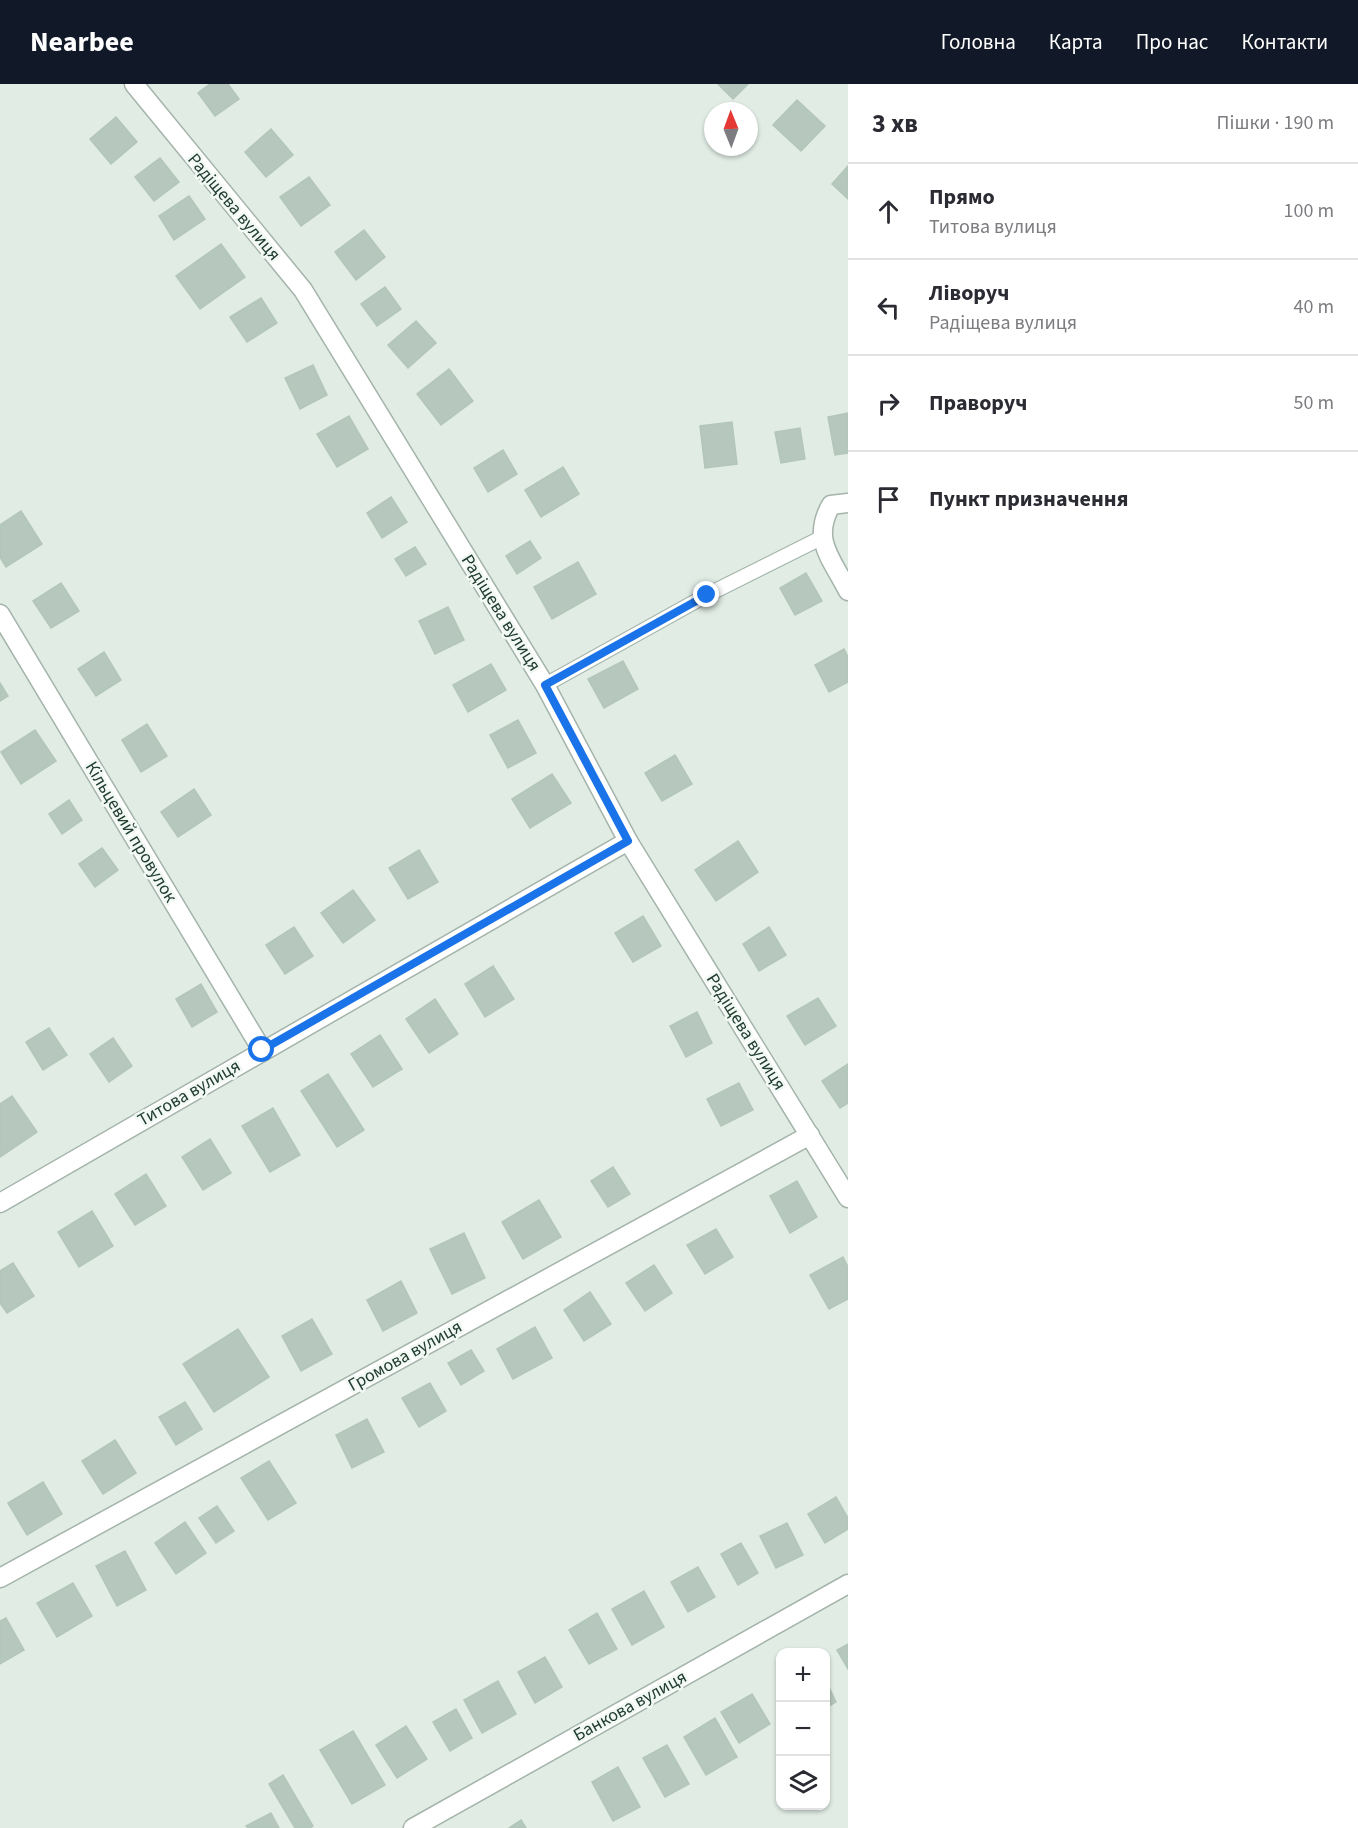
<!DOCTYPE html>
<html lang="uk">
<head>
<meta charset="utf-8">
<style>
  :root { --surface:#fff; --page:#f2f2f3; --text:#2b2b33; --muted:#7c7c81; --line:#e1e1e2; --accent:#111827 }
  body { margin:0; font-family:"Source Sans 3",sans-serif; background:var(--page); color:var(--text) }
  .controls { position:absolute; right:18px; bottom:18px; display:grid; overflow:hidden; border-radius:12px; box-shadow:0 2px 4px #0004 }
  .controls button { width:54px; height:54px; display:grid; place-items:center; padding:0; border:0; border-bottom:2px solid var(--line); background:var(--surface); color:var(--text); font:30px sans-serif }
  .compass { position:absolute; left:704px; top:18px; width:54px; height:54px; border-radius:50%; background:var(--surface); box-shadow:0 2px 4px #0004; rotate:359deg }
  .stop { position:absolute; width:18px; height:18px; margin:-14px; border:4px solid #1a73e8; border-radius:50%; background:#fff }
  .stop.end { background:#1a73e8; border-color:#fff; box-shadow:0 2px 6px #0008 }
  .list { margin:0; padding:0; list-style:none }
  h2 { display:flex; justify-content:space-between; align-items:center; height:78px; margin:0; padding:0 24px; font-size:26px }
  h2 small { font-size:20px; font-weight:400; color:var(--muted) }
  .list li { display:grid; grid-template-columns:39px 1fr auto; gap:18px; align-items:center; box-sizing:border-box; height:96px; padding:0 24px; border-top:2px solid var(--line) }
  .list b { display:block; font-size:22px; white-space:nowrap }
  .list p { margin:0; font-size:20px; white-space:nowrap; color:var(--muted) }
  .list em { font-size:20px; font-style:normal; color:var(--muted) }
  .icon { flex:none; width:33px; height:33px; fill:none; stroke:currentColor; stroke-width:2; stroke-linecap:round; stroke-linejoin:round }
  .map { position:relative; flex:none; width:848px; height:1744px; overflow:hidden }
  header { display:flex; align-items:center; gap:36px; box-sizing:border-box; height:84px; padding:0 30px; background:var(--accent); color:#fff }
  header strong { font-size:28px }
  nav { display:flex; gap:33px; margin-inline-start:auto; font-size:21px }
  main { display:flex }
  aside { flex:1; background:var(--surface) }
  .map>svg:first-child { display:block }
</style>
</head>
<body>
<header>
<strong>Nearbee</strong>
<nav><a>Головна</a><a>Карта</a><a>Про нас</a><a>Контакти</a></nav>
</header>
<main>
<div class="map">
<svg width="848" height="1744" viewBox="0 0 848 1744">
  <rect width="100%" height="100%" fill="#e1ece5"/>
  <!-- building -->
  <g fill="#b6c7bd" stroke="#b3c6ba" stroke-width="1.5">
    <path d="M210,0H228L239,15L215,32L198,9Z"/>
    <path d="M718,0H748L733,15Z"/>
    <path d="M797,16L825,42L801,67L773,41Z"/>
    <path d="M116,33L137,58L111,80L90,55Z"/>
    <path d="M271,45L293,71L266,93L245,68Z"/>
    <path d="M160,74L179,98L154,117L135,93Z"/>
    <path d="M848,82V115L832,100Z"/>
    <path d="M309,93L330,121L301,142L280,113Z"/>
    <path d="M189,112L205,135L174,156L159,132Z"/>
    <path d="M364,146L385,173L356,196L335,168Z"/>
    <path d="M221,160L245,193L200,225L176,192Z"/>
    <path d="M385,203L401,225L377,242L361,220Z"/>
    <path d="M261,214L277,239L247,258L230,233Z"/>
    <path d="M416,237L436,259L408,284L388,261Z"/>
    <path d="M313,281L327,311L300,325L285,294Z"/>
    <path d="M449,285L473,317L441,341L417,310Z"/>
    <path d="M848,329V369L835,371L828,333Z"/>
    <path d="M349,332L368,365L337,383L317,350Z"/>
    <path d="M732,338L737,380L705,384L700,342Z"/>
    <path d="M800,344L805,375L781,379L775,348Z"/>
    <path d="M503,366L517,390L488,408L474,384Z"/>
    <path d="M563,383L579,410L541,433L525,406Z"/>
    <path d="M391,413L407,438L382,454L367,429Z"/>
    <path d="M21,427L42,460L6,483L0,473V441Z"/>
    <path d="M530,457L541,474L517,490L506,472Z"/>
    <path d="M415,463L426,480L406,492L395,475Z"/>
    <path d="M578,478L596,510L552,535L534,503Z"/>
    <path d="M806,489L822,517L795,531L780,504Z"/>
    <path d="M61,499L79,527L51,544L33,517Z"/>
    <path d="M448,523L464,556L435,570L419,537Z"/>
    <path d="M844,565L848,573V598L829,608L815,581Z"/>
    <path d="M104,568L121,596L96,612L78,585Z"/>
    <path d="M623,577L638,605L604,624L588,595Z"/>
    <path d="M491,580L506,606L468,628L453,601Z"/>
    <path d="M0,599L8,612L0,617Z"/>
    <path d="M518,636L536,669L508,684L490,651Z"/>
    <path d="M147,640L167,672L141,688L122,656Z"/>
    <path d="M35,646L56,677L21,700L1,668Z"/>
    <path d="M675,671L692,700L662,717L645,689Z"/>
    <path d="M552,690L571,719L530,744L512,715Z"/>
    <path d="M194,705L211,731L178,753L161,728Z"/>
    <path d="M69,716L82,736L62,750L49,730Z"/>
    <path d="M738,757L758,788L716,817L695,786Z"/>
    <path d="M102,764L118,786L95,803L79,780Z"/>
    <path d="M419,766L438,798L408,815L389,784Z"/>
    <path d="M353,806L375,836L343,859L321,829Z"/>
    <path d="M643,832L661,862L633,878L615,849Z"/>
    <path d="M294,843L313,872L285,890L266,861Z"/>
    <path d="M769,843L786,871L759,887L743,860Z"/>
    <path d="M493,882L514,915L485,933L465,900Z"/>
    <path d="M201,900L217,928L192,943L176,915Z"/>
    <path d="M818,914L836,942L805,961L787,932Z"/>
    <path d="M435,915L458,950L429,969L406,935Z"/>
    <path d="M697,928L712,959L686,973L670,942Z"/>
    <path d="M49,944L67,971L43,986L26,958Z"/>
    <path d="M380,951L402,985L373,1003L351,970Z"/>
    <path d="M113,954L132,982L109,998L90,970Z"/>
    <path d="M848,980V1019L840,1024L822,997Z"/>
    <path d="M328,990L364,1046L337,1063L301,1007Z"/>
    <path d="M739,999L753,1026L721,1042L707,1015Z"/>
    <path d="M12,1012L37,1048L0,1073V1020Z"/>
    <path d="M273,1024L300,1071L270,1088L242,1042Z"/>
    <path d="M210,1055L231,1089L203,1106L182,1073Z"/>
    <path d="M613,1083L630,1110L608,1123L591,1097Z"/>
    <path d="M146,1090L166,1122L135,1141L115,1110Z"/>
    <path d="M797,1097L817,1133L790,1149L770,1112Z"/>
    <path d="M539,1116L561,1153L523,1175L502,1138Z"/>
    <path d="M92,1127L113,1162L79,1183L58,1148Z"/>
    <path d="M716,1145L733,1173L705,1190L687,1161Z"/>
    <path d="M464,1149L485,1194L452,1210L430,1165Z"/>
    <path d="M843,1173L848,1183V1215L829,1225L810,1191Z"/>
    <path d="M13,1179L34,1212L7,1229L0,1219V1187Z"/>
    <path d="M654,1181L672,1209L645,1227L626,1199Z"/>
    <path d="M401,1197L417,1229L383,1247L367,1216Z"/>
    <path d="M590,1208L611,1240L584,1257L564,1226Z"/>
    <path d="M312,1235L332,1270L301,1287L282,1252Z"/>
    <path d="M535,1243L552,1274L513,1295L497,1265Z"/>
    <path d="M238,1245L269,1293L214,1328L183,1280Z"/>
    <path d="M471,1266L484,1287L461,1301L448,1279Z"/>
    <path d="M430,1299L446,1327L419,1343L402,1314Z"/>
    <path d="M185,1318L202,1345L176,1361L159,1333Z"/>
    <path d="M367,1335L384,1368L352,1384L336,1351Z"/>
    <path d="M115,1356L136,1389L103,1410L82,1377Z"/>
    <path d="M269,1377L296,1419L268,1436L241,1394Z"/>
    <path d="M43,1398L62,1430L27,1451L8,1419Z"/>
    <path d="M836,1413L848,1434V1445L825,1459L808,1430Z"/>
    <path d="M217,1422L234,1447L216,1459L199,1434Z"/>
    <path d="M185,1438L206,1469L176,1490L155,1459Z"/>
    <path d="M787,1439L803,1471L776,1484L760,1452Z"/>
    <path d="M741,1459L758,1489L738,1501L721,1470Z"/>
    <path d="M125,1467L146,1506L117,1522L96,1482Z"/>
    <path d="M698,1483L715,1513L688,1528L671,1498Z"/>
    <path d="M73,1499L92,1532L57,1553L37,1519Z"/>
    <path d="M644,1507L664,1543L632,1561L612,1525Z"/>
    <path d="M597,1529L617,1565L589,1580L569,1546Z"/>
    <path d="M6,1534L24,1566L0,1580V1537Z"/>
    <path d="M848,1560V1585L837,1566Z"/>
    <path d="M545,1573L562,1603L535,1619L518,1588Z"/>
    <path d="M498,1597L516,1630L482,1649L464,1616Z"/>
    <path d="M826,1597L836,1618L826,1624Z"/>
    <path d="M752,1610L770,1640L739,1659L721,1628Z"/>
    <path d="M456,1625L472,1654L450,1667L433,1638Z"/>
    <path d="M715,1634L737,1673L706,1691L684,1653Z"/>
    <path d="M406,1642L427,1675L397,1694L376,1661Z"/>
    <path d="M353,1647L385,1701L352,1720L320,1666Z"/>
    <path d="M667,1661L689,1700L665,1713L643,1674Z"/>
    <path d="M618,1683L640,1723L613,1737L592,1698Z"/>
    <path d="M283,1691L313,1742L310,1744H295L269,1700Z"/>
    <path d="M271,1729L279,1744H248L246,1742Z"/>
    <path d="M521,1736L526,1744H509Z"/>
  </g>
  <g fill="none" stroke-linecap="round" stroke-linejoin="round">
    <defs>
      <path id="lane" d="M545,601L707,511L821,454"/>
      <g id="street">
        <path d="M134,0L303,206L545,601L628,757L848,1114"/>
        <path d="M848,419L831,421C811,456 832,475 848,507"/>
        <path d="M0,530L262,966"/>
        <path d="M0,1119L628,757"/>
        <path d="M0,1494L810,1051"/>
        <path d="M413,1744L848,1500"/>
      </g>
    </defs>
    <!-- lane casing -->
    <use href="#lane" stroke="#a4b4ab" stroke-width="16"/>
    <!-- street casing -->
    <use href="#street" stroke="#a4b4ab" stroke-width="21"/>
    <!-- lane -->
    <use href="#lane" stroke="#fff" stroke-width="14"/>
    <!-- street -->
    <use href="#street" stroke="#fff" stroke-width="18"/>
  </g>
  <g fill="none" stroke-linecap="round" stroke-linejoin="round">
    <!-- route -->
    <path stroke="#1a73e8" stroke-width="8" d="M262,966L628,757L545,601L707,511"/>
  </g>
  <g text-anchor="middle" dominant-baseline="central" stroke-width="5" stroke-linejoin="round" paint-order="stroke">
    <!-- street labels -->
    <g font-size="18" fill="#213d30" stroke="#f2f8f4">
      <text transform="translate(234 123) rotate(50)">Радіщева вулиця</text>
      <text transform="translate(501 529) rotate(58)">Радіщева вулиця</text>
      <text transform="translate(131 748) rotate(59)">Кільцевий провулок</text>
      <text transform="translate(746 948) rotate(58)">Радіщева вулиця</text>
      <text transform="translate(189 1009) rotate(-30)">Титова вулиця</text>
      <text transform="translate(405 1272) rotate(-29)">Громова вулиця</text>
      <text transform="translate(630 1622) rotate(-29)">Банкова вулиця</text>
    </g>
  </g>
</svg>
<div class="controls">
<button>+</button>
<button>−</button>
<button><svg class="icon" aria-label="layers" viewBox="0 0 24 24"><path d="M12 4l9 5-9 5-9-5zM3 14l9 5 9-5"/></svg></button>
</div>
<svg class="compass" viewBox="-18 -18 36 36"><path d="M0-13l5 13h-10z" fill="#e53935"/><path d="M0 13l5-13h-10z" fill="#7c7c81"/></svg>
<div class="stop" style="left:262px;top:966px"></div>
<div class="stop end" style="left:707px;top:511px"></div>
</div>
<aside>
<h2>3 хв<small>Пішки · 190 m</small></h2>
<ul class="list">
<li><svg class="icon" aria-label="ahead" viewBox="0 0 24 24"><path d="M12 20V5M6 11l6-6 6 6"/></svg><div><b>Прямо</b><p>Титова вулиця</p></div><em>100 m</em></li>
<li><svg class="icon" aria-label="left" viewBox="0 0 24 24"><path d="M17 20v-9H6M10 6l-5 5 5 5"/></svg><div><b>Ліворуч</b><p>Радіщева вулиця</p></div><em>40 m</em></li>
<li><svg class="icon" aria-label="right" viewBox="0 0 24 24"><path d="M7 20v-9h11M14 6l5 5-5 5"/></svg><div><b>Праворуч</b></div><em>50 m</em></li>
<li><svg class="icon" aria-label="arrive" viewBox="0 0 24 24"><path d="M6 21V4h12l-3 4 3 4H6"/></svg><div><b>Пункт призначення</b></div></li>
</ul>
</aside>
</main>
</body>
</html>
